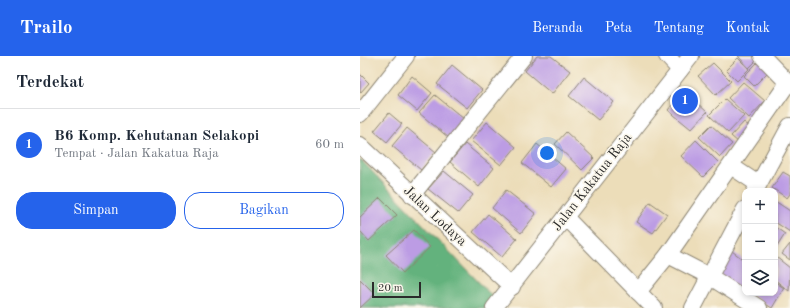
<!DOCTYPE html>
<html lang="id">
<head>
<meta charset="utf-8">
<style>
  :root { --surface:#fff; --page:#f6f6f7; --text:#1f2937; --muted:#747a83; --line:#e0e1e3; --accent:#2563eb }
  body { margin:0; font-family:"Old Standard TT",serif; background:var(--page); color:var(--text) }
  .controls { position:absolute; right:12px; bottom:12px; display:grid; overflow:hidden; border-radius:8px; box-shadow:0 2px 6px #0003 }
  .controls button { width:36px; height:36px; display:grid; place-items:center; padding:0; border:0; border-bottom:1px solid var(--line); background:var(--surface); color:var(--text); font:20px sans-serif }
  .scale { position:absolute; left:12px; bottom:10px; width:49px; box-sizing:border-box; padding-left:4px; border:2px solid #2b2b2b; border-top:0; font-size:11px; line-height:14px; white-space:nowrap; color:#2b2b2b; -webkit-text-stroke:3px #fbf7ec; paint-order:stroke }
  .you { position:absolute; left:187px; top:97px; width:14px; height:14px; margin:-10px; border:3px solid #fff; border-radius:50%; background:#1a73e8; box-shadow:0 0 0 6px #1a73e833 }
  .badge { display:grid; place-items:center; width:26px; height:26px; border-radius:50%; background:var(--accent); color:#fff; font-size:13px; font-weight:700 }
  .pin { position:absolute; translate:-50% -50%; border:2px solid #fff; box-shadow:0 1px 4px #0006 }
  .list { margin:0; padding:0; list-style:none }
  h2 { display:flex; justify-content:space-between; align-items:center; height:52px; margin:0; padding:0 16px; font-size:17px }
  h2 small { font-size:13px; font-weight:400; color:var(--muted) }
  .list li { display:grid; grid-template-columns:26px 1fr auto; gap:12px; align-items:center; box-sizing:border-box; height:72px; padding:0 16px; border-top:1px solid var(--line) }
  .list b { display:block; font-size:15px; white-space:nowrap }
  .list p { margin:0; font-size:13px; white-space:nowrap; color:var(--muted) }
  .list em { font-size:13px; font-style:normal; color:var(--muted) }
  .actions { display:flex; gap:8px; padding:12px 16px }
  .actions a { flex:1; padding:9px 0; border:1px solid var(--accent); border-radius:16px; text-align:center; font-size:14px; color:var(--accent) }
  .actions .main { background:var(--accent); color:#fff }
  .icon { flex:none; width:22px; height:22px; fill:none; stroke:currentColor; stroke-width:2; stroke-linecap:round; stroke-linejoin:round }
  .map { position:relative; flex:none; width:430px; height:252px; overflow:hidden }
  header { display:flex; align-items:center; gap:24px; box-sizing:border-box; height:56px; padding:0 20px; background:var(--accent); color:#fff }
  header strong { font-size:19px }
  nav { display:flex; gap:22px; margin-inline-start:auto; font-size:14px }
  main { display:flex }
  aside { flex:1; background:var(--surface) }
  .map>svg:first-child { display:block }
</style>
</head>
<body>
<header>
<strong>Trailo</strong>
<nav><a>Beranda</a><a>Peta</a><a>Tentang</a><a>Kontak</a></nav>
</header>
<main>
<aside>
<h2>Terdekat<small></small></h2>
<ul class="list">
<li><span class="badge">1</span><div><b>B6 Komp. Kehutanan Selakopi</b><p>Tempat · Jalan Kakatua Raja</p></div><em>60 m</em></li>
</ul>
<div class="actions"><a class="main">Simpan</a><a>Bagikan</a></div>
</aside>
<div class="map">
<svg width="430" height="252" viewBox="0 0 430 252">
  <rect width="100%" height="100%" fill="#fbf7ec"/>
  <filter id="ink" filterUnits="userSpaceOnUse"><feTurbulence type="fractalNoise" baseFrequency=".025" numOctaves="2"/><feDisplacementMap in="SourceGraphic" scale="8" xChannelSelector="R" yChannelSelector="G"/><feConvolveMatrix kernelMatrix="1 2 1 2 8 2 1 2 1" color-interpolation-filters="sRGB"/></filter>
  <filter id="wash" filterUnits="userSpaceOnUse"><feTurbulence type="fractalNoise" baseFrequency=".012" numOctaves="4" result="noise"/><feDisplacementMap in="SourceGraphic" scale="16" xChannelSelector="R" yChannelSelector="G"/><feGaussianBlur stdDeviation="0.9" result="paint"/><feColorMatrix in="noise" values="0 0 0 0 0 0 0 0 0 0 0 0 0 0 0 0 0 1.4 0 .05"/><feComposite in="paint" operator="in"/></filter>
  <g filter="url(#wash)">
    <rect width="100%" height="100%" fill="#ecddb9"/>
    <!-- forest -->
    <path fill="#64b27d" stroke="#486e54" d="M0,103L133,241L124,252H0Z"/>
    <g id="blocks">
      <!-- building -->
      <g fill="#bc9ce4">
        <path d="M177,0H191L210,15L192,38L165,15Z"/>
        <path d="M378,0H395L398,3L389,12Z"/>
        <path d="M378,2L389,13L377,25L366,14Z"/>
        <path d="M400,4L410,14L394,30L384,20Z"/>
        <path d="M353,7L371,25L356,39L338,20Z"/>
        <path d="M92,9L122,34L107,52L77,28Z"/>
        <path d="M0,18L9,27L0,37Z"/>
        <path d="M52,20L72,37L57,55L38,39Z"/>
        <path d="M224,21L254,46L238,64L209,40Z"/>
        <path d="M383,26L405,45L389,62L368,42Z"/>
        <path d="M324,35L347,56L331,73L308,54Z"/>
        <path d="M75,39L104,63L89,82L59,57Z"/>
        <path d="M365,43L384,60L368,77L349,59Z"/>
        <path d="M29,57L42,68L27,86L14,75Z"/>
        <path d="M127,66L156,91L141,109L111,85Z"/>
        <path d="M384,66L392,73L379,87L371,80Z"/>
        <path d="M351,69L372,88L360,101L339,81Z"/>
        <path d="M47,72L76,96L61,114L32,90Z"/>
        <path d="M206,76L234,102L222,114L195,88Z"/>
        <path d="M336,84L358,106L343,121L321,100Z"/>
        <path d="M105,88L134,112L119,131L90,106Z"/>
        <path d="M177,88L206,113L191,131L162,107Z"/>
        <path d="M84,115L113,139L98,157L68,133Z"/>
        <path d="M423,116L430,120V138L427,142L412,132Z"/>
        <path d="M146,134L176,158L161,177L132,152Z"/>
        <path d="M20,142L37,159L9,185L0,175V161Z"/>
        <path d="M415,145L430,155V176L415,166Z"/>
        <path d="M290,146L307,158L293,177L276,166Z"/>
        <path d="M128,158L157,183L142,201L113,176Z"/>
        <path d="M415,171L425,178L415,194Z"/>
        <path d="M54,174L70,191L43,217L26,199Z"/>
        <path d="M430,188V204L422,198Z"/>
        <path d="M372,195L385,205V231L382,235L357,218Z"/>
        <path d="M416,201L430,212L429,235L415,224Z"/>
        <path d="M0,223L15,238L0,252Z"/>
        <path d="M415,226L424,232L412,252L391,239L392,237H415Z"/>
      </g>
    </g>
  </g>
  <g filter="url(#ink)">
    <use href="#blocks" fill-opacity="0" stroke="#8c8472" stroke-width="1"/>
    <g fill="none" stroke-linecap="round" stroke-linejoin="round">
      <defs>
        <g id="street">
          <path d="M307,0L320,14"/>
          <path d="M402,0L430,29"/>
          <path d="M0,58L46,0"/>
          <path d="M0,89L152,231"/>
          <path d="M371,110L398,128"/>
          <path d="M395,135L430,70"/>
          <path d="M52,139L164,0"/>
          <path d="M205,161L294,252"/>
          <path d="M308,199L349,220L399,252"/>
          <path d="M278,236L308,199L428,27"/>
          <path d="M134,252L331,0"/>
          <path d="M333,252L385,153"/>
        </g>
      </defs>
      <!-- street casing -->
      <use href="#street" stroke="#8c8472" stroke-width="18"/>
      <!-- street -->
      <use href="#street" stroke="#fff" stroke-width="16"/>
    </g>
  </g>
  <g text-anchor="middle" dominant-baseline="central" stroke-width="3.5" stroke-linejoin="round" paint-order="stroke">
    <!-- street labels -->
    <g font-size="14" fill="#2b2b2b" stroke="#fbf7ec">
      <text transform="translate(232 126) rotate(-52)">Jalan Kakatua Raja</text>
      <text transform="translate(75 160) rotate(43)">Jalan Lodaya</text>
    </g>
  </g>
</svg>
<div class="controls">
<button>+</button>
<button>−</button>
<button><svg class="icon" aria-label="layers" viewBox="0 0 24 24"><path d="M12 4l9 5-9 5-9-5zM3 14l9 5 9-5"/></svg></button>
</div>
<div class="scale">20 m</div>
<div class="you"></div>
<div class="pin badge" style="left:325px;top:45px">1</div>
</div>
</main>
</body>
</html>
